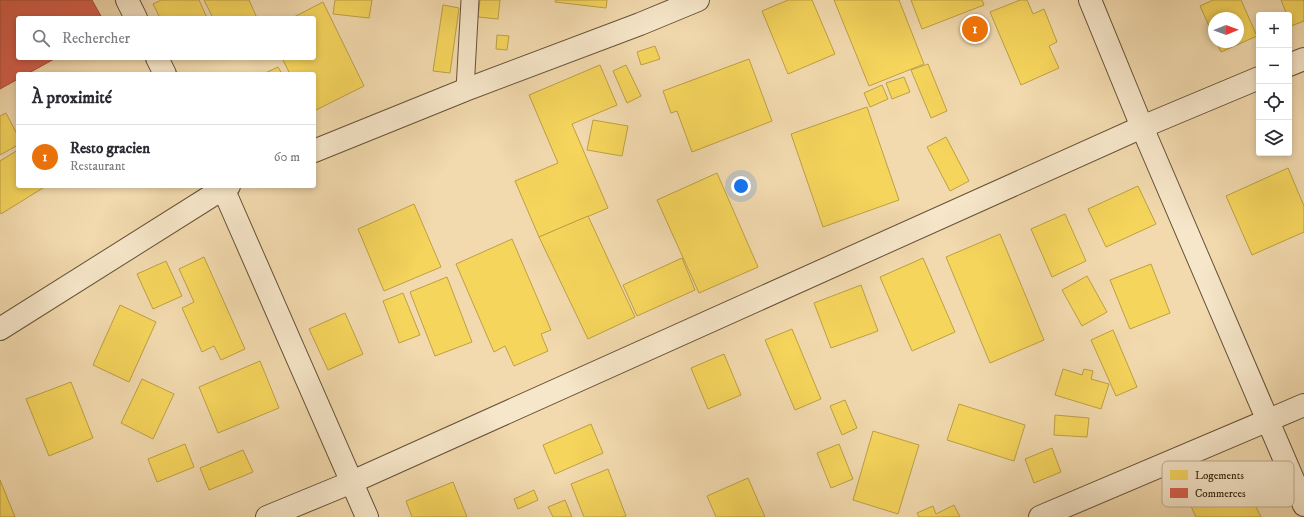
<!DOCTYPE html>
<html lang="fr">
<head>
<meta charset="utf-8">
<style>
  :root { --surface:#fff; --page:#f7f7f7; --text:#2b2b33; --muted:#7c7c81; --line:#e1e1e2; --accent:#8f2418 }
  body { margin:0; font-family:"IM FELL DW Pica",serif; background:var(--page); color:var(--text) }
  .controls { position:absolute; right:12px; top:12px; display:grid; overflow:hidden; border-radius:4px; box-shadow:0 2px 6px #0003 }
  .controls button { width:36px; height:36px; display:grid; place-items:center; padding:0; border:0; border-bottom:1px solid var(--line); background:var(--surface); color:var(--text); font:20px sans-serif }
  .compass { position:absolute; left:1208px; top:12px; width:36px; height:36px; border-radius:50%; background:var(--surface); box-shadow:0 2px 6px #0003; rotate:89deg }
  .you { position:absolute; left:741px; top:186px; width:14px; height:14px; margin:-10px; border:3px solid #fff; border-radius:50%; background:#1a73e8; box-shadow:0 0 0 6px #1a73e833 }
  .badge { display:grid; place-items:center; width:26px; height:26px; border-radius:50%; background:var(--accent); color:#fff; font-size:13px; font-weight:700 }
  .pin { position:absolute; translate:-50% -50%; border:2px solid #fff; box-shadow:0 1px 4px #0006 }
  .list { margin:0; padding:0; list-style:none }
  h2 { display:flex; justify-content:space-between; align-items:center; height:52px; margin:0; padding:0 16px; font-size:17px }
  h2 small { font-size:13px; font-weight:400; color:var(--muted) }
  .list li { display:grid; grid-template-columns:26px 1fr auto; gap:12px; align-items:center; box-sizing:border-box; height:64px; padding:0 16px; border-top:1px solid var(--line) }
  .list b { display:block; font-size:15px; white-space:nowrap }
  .list p { margin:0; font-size:13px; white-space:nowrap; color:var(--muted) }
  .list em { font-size:13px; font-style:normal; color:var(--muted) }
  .icon { flex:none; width:22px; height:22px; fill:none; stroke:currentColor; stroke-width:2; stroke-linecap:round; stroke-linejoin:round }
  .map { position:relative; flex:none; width:1304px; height:517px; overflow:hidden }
  .search { position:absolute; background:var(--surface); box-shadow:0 2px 6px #0003; left:16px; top:16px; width:300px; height:44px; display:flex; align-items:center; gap:10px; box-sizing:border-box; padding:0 14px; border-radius:4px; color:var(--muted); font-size:15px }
  .panel { position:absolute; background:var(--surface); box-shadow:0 2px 6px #0003; left:16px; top:72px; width:300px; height:116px; border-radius:4px }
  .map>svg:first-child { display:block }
</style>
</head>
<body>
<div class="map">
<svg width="1304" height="517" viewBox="0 0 1304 517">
  <rect width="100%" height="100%" fill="#f2daae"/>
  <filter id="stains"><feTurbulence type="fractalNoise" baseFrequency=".005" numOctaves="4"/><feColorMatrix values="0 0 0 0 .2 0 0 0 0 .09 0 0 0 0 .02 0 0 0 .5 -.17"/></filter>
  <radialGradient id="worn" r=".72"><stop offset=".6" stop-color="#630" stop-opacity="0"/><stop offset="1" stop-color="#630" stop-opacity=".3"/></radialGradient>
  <!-- homes -->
  <g fill="#f6d55c" stroke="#bda044">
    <path d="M161,0H199L207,18H160L153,4Z"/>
    <path d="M204,0H249L257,18H213Z"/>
    <path d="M335,0H372L369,18L333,14Z"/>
    <path d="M480,0H500L498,19L478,17Z"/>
    <path d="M556,0H607L606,8L555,2Z"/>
    <path d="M788,0H812L835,54L788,74L762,11Z"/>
    <path d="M834,0H899L924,64L869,86Z"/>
    <path d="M911,0H982L984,5L922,29Z"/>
    <path d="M1020,0H1027L1033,14L1044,9L1057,42L1049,46L1059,68L1021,85L990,12Z"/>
    <path d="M1213,0H1241L1257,36L1221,52L1216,42H1238V18H1214V37L1200,6Z"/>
    <path d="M1281,0H1304V21L1291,26L1289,20V15H1287Z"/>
    <path d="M323,2L364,86L314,111V74H290L282,58H314V18H292Z"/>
    <path d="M443,5L459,8L450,73L433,71Z"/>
    <path d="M497,35L509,36L507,50L496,49Z"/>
    <path d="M655,46L660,59L641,65L637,52Z"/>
    <path d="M749,59L772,121L692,152L677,111L671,113L663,91Z"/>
    <path d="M928,64L947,111L931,118L911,70Z"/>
    <path d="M600,65L617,105L572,124L608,208L539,237L515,181L558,163L529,95Z"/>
    <path d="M626,65L641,96L627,103L613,71Z"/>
    <path d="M278,67L282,74H263Z"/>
    <path d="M904,77L910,92L892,99L886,83Z"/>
    <path d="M882,85L888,99L870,107L864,93Z"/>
    <path d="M867,107L899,200L823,227L791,134Z"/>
    <path d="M6,113L18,136V145L0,155V116Z"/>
    <path d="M593,120L628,126L622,156L587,150Z"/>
    <path d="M946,137L969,181L950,191L927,147Z"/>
    <path d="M18,150V186H46L1,214L0,212V161Z"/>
    <path d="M1288,168L1304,206V232L1252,255L1226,196Z"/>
    <path d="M717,173L758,267L699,293L657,200Z"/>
    <path d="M1138,186L1156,224L1106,247L1088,209Z"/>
    <path d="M414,204L441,267L384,291L358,229Z"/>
    <path d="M1065,214L1086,261L1052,277L1031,229Z"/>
    <path d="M588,216L635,317L588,339L539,237Z"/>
    <path d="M1000,234L1044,340L990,363L946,257Z"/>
    <path d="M512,239L551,330L541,334L548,351L514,366L505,346L494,352L456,264Z"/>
    <path d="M204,257L245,349L221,360L214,346L202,352L182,308L194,302L179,269Z"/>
    <path d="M682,258L695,290L637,316L623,285Z"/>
    <path d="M923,258L955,332L912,351L880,277Z"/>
    <path d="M166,261L182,296L153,309L137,274Z"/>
    <path d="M1151,264L1170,313L1130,329L1110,280Z"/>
    <path d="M1087,276L1107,312L1082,326L1062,290Z"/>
    <path d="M447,277L472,342L435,356L410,292Z"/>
    <path d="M861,285L878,331L831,348L814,303Z"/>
    <path d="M403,293L420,335L399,343L383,301Z"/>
    <path d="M120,305L156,322L129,382L93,365Z"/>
    <path d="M345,313L363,354L328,370L309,329Z"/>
    <path d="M792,329L821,399L795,410L765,340Z"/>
    <path d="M1113,330L1137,387L1116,396L1091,340Z"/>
    <path d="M724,354L741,395L708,409L691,368Z"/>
    <path d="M260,361L279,408L218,433L199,387Z"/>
    <path d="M1063,369L1082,375L1084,369L1093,371L1091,379L1109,384L1101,409L1055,395Z"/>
    <path d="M142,379L174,394L153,439L121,423Z"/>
    <path d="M71,382L93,438L49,456L26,399Z"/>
    <path d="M845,400L857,428L842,435L830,406Z"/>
    <path d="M959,404L1025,425L1014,461L947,440Z"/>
    <path d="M1055,415L1089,418L1087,437L1054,435Z"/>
    <path d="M591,424L603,453L555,474L543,445Z"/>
    <path d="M873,431L919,445L898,514L853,500Z"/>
    <path d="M185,444L194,467L157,482L148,459Z"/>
    <path d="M839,444L853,479L831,488L817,453Z"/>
    <path d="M1052,448L1061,472L1034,483L1025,459Z"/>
    <path d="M243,450L253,472L209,490L200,468Z"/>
    <path d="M608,469L626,516L622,517H584L571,484Z"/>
    <path d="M1240,473L1261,517H1196L1187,498Z"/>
    <path d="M748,478L765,517H716L707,496Z"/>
    <path d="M0,480L15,517H0Z"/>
    <path d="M453,482L467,517H412L406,501Z"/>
    <path d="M534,490L538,500L518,509L514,499Z"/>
    <path d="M565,500L572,517H553L548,507Z"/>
    <path d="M954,505L960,517H919L917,513L933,506L936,514Z"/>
  </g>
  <!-- shops -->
  <path fill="#d6604d" stroke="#a74e3a" d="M0,0H92L102,18H18V58H56L27,74H18V79L0,89Z"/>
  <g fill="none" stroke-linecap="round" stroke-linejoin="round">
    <defs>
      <path id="lane" d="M465,90L470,0"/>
      <g id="street">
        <path d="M127,0L136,18"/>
        <path d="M1090,0L1142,127L1304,505"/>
        <path d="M157,58L165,74"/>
        <path d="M1289,65L1304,59"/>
        <path d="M314,151L465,90L640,24L698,0"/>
        <path d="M222,186L367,517"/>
        <path d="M0,329L224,188L229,186"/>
        <path d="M267,517L352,482L1142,127L1259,78"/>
        <path d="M1040,517L1304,405"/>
      </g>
    </defs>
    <!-- lane casing -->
    <use href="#lane" stroke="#665135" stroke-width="19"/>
    <!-- street casing -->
    <use href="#street" stroke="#665135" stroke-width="24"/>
    <!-- lane -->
    <use href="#lane" stroke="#f7e7ca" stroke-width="17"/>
    <!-- street -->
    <use href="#street" stroke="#f7e7ca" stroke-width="22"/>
  </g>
  <!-- legend -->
  <rect x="1162" y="461" width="132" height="46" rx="6" fill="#f7e7ca" stroke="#beac91" stroke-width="1"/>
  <rect x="1170" y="470" width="18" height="10" fill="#f6d55c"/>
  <rect x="1170" y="488" width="18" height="10" fill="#d6604d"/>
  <g font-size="11" fill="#38230d">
    <text x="1195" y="479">Logements</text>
    <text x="1195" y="497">Commerces</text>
  </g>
  <rect width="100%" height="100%" filter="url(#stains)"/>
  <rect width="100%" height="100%" fill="url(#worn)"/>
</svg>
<div class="controls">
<button>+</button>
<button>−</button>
<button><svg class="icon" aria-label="locate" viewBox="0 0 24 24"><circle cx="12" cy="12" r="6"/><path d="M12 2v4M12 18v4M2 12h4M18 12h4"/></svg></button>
<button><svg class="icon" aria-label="layers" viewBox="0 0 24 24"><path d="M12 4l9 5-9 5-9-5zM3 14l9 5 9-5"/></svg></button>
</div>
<svg class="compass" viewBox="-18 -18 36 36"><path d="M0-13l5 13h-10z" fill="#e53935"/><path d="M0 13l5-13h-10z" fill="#7c7c81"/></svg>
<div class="you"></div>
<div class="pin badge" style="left:975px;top:29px;background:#e8710a">1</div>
<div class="search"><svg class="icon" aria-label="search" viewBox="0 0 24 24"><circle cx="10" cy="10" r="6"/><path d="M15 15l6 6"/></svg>Rechercher</div>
<section class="panel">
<h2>À proximité<small></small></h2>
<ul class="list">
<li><span class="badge" style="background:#e8710a">1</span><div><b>Resto gracien</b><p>Restaurant</p></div><em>60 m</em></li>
</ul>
</section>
</div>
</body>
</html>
